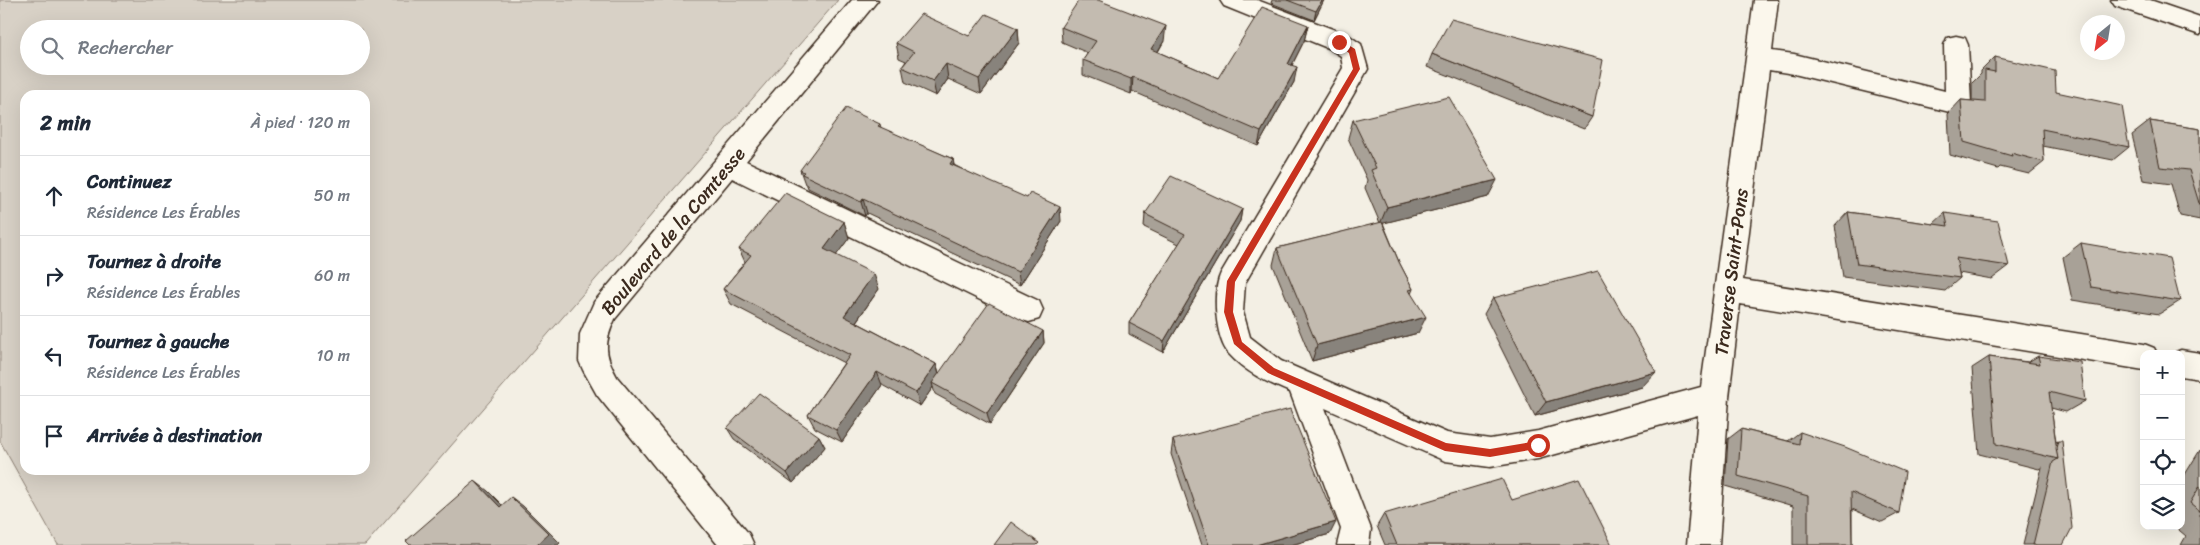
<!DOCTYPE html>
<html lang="fr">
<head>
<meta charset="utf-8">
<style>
  :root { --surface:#fff; --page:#f2f2f3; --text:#1f2937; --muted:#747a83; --line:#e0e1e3 }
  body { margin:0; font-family:Sriracha,sans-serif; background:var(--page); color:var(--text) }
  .controls { position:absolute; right:15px; bottom:15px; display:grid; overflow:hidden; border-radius:10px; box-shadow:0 5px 20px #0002 }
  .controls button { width:45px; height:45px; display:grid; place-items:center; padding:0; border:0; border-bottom:1px solid var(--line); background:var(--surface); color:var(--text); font:25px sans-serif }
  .compass { position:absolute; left:2080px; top:15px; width:45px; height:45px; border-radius:50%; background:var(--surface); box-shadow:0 5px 20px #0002; rotate:210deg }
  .stop { position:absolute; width:15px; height:15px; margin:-11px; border:4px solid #c8321e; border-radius:50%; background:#fff }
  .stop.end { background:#c8321e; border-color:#fff; box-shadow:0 1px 5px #0008 }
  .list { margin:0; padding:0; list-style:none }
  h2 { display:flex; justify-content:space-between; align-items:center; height:65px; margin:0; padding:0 20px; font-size:21px }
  h2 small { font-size:16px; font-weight:400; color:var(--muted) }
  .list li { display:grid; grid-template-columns:32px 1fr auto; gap:15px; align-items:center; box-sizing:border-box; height:80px; padding:0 20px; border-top:1px solid var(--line) }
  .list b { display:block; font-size:19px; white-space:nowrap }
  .list p { margin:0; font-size:16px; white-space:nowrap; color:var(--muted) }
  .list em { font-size:16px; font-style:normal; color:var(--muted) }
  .icon { flex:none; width:28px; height:28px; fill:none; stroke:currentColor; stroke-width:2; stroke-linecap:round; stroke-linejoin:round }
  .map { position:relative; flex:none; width:2200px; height:545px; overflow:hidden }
  .search { position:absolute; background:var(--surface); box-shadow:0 5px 20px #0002; left:20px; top:20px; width:350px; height:55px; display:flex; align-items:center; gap:12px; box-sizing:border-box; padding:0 18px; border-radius:28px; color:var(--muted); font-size:19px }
  .panel { position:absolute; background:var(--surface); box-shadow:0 5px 20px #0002; left:20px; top:90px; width:350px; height:385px; border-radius:15px }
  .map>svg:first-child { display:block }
</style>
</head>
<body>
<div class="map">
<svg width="2200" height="545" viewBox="0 0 2200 545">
  <rect width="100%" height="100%" fill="#f3efe4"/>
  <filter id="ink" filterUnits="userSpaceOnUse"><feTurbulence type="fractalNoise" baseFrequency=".02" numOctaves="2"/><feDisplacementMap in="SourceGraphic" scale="10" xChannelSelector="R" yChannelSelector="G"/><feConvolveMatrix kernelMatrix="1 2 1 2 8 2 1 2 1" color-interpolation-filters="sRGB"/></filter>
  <g filter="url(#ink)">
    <!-- green -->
    <path fill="#d8d1c6" stroke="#8a7e72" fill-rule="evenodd" d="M0,0H838L365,545H58L0,441ZM29,29H361V66H29ZM25,95H365V470H25Z"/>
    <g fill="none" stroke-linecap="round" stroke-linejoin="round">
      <defs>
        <g id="minor">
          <path d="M852,0H878L746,161L1039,301L1043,310L1039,319L1029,322L1019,319L732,178L615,319C604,343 604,354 617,377L749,534L754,545H718L597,395L583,370L579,361L580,334L594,302Z"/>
          <path d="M1220,0H1257L1348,35L1361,44L1368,69L1245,283L1243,312L1250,337L1281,361L1447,433L1490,439L1538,431L1701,387L1754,0H1778L1772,51L1794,54L1945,91L1944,45L1947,38L1956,36L1965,38L1968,45L1971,104L1967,111L1958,114L1794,74L1769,70L1743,280L2144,344L2154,348L2157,354H2144V370L1740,304L1729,397L1719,545H1687L1698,415L1538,459L1490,467L1445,461L1325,408L1371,529L1369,545H1337L1341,529L1290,392C1268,383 1245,372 1229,354C1215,338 1212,291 1221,273L1343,68L1341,56L1330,49L1224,6Z"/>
          <path d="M2111,0H2150L2200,17V35L2115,6Z"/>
          <path d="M2181,350L2200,353V379L2181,376V354H2171Z"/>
        </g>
      </defs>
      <!-- minor casing -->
      <use href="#minor" stroke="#3b2a1e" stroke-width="3"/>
      <!-- minor -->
      <use href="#minor" fill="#fbf7ec" fill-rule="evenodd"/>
    </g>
    <!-- wall -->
    <g fill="#a8a197" stroke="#3b2a1e">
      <path d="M1272,0H1324L1314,20L1271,3Z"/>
      <path d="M1308,25L1304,41L1292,65L1294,82L1258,146L1132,91L1131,94L1083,75V60L1088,53L1062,42L1061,27L1164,41L1158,52L1218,78Z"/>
      <path d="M1018,28L1019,43L981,94L948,79L936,96L905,82L902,67L906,61L899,58L896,43L969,36Z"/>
      <path d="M1432,54L1592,117L1584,129L1427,67Z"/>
      <path d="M1995,57L2056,92L2129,147L2113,160L2043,146L2044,162L2029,174L2000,167L1998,169L1950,155L1948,114L1961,100L1972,101V83L1981,74V71Z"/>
      <path d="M1353,120L1488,197L1383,223L1399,262L1413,289L1411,294L1418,333L1312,361L1273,265L1277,248L1380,223L1365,188L1367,180L1348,138Z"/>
      <path d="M2150,121L2200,129V220L2180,216L2171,184L2143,180L2132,135Z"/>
      <path d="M880,124L881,128L953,159L954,165L1061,221L1020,285L867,213L865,216L808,188L807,185L805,184L800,170Z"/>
      <path d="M1242,209L1240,221L1163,352L1129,334V323L1179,244L1144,227L1145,214Z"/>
      <path d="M1848,212L1933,224L1945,213L2009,266L1992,279L1959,273L1960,278L1945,291L1843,277L1835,226Z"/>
      <path d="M844,222L849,238L836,255L879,289L856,322L936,364L939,373L1043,331L1044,343L990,424L935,394L933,387L920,406L882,385L842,442L815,428L808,415L844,363L731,304L723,289L745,262L739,249Z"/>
      <path d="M2081,243L2180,301L2159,314L2072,300L2063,257Z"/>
      <path d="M1493,298L1642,387L1535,416L1484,314Z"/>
      <path d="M2038,356L2085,401L2066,412L2051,408L2056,442L2058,441L2063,545H2023L2042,467L2039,469L1979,454L1972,368L1989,357L2028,362Z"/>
      <path d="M727,428L819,436L825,447L793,483L734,439Z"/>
      <path d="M1741,429L1788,441L1800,432L1899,513L1882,522L1852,509V545H1793V506L1725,486L1728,439Z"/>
      <path d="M1173,440L1330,534L1291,545H1202L1171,454Z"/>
      <path d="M2200,450V545H2181L2186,536L2174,526H2181V481Z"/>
      <path d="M1512,500L1612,545H1385L1377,526L1384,514Z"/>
    </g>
    <!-- shaded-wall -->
    <g fill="#88837b" stroke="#3b2a1e">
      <path d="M1322,0H1324L1314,20L1316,11Z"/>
      <path d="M1308,25L1304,41L1285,79L1288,64Z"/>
      <path d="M1166,26L1164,41L1150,64L1151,49Z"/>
      <path d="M1018,28L1019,43L981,94L979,79Z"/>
      <path d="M946,64L948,79L936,96L933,81Z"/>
      <path d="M1297,67L1294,82L1258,146L1261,132Z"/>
      <path d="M1133,77L1132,91L1131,94V79Z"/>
      <path d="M953,159L955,174L950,164Z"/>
      <path d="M1497,180L1488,197L1380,224L1387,207Z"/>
      <path d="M863,199L867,213L865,216L861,202Z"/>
      <path d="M1060,207L1061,221L1020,285L1018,272Z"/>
      <path d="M1242,209L1240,221L1163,352L1164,341Z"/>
      <path d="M844,222L849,238L830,264L824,249Z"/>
      <path d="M874,274L879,289L850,330L844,316Z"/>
      <path d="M1426,317L1418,333L1312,361L1317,345Z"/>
      <path d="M1043,331L1044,343L990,424L987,413Z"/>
      <path d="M936,364L940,378L932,383L933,387L920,406L916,393Z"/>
      <path d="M877,372L882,385L842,442L836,430Z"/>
      <path d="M1656,372L1642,387L1535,416L1546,402Z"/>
      <path d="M819,436L825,447L793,483L787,473Z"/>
      <path d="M475,481L488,491L513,516L500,507Z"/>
      <path d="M511,497L523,506L560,543L558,545H537Z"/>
      <path d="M1336,522L1330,534L1291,545H1256Z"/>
    </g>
    <!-- building -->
    <g fill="#c3bbb0" stroke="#3b2a1e">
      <path d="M1079,0H1098L1166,26L1151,49L1218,78L1262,7L1308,25L1288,64L1297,67L1261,132L1133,77L1131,79L1083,60L1096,41L1061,27Z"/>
      <path d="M1287,0H1322L1316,11Z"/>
      <path d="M921,14L969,36L986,14L1018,28L979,79L946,64L933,81L902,67L914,52L896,43Z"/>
      <path d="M1451,19L1603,60L1592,117L1432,54Z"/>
      <path d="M1995,57L2055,71L2056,92L2122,106L2129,147L2042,129L2044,162L2011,153L2012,156L1964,142L1961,100L1985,102V70L1995,72Z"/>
      <path d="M1449,97L1497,180L1387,207L1371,170L1376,168L1353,120Z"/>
      <path d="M846,108L880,124L878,126L953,159L950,164L1027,198L1030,193L1060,207L1018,272L863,199L861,202L802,174L804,172L800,170Z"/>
      <path d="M2150,121L2200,129V204L2199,203L2189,170L2160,167Z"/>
      <path d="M1171,176L1242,209L1164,341L1129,323L1185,234L1145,214Z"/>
      <path d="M785,193L844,222L824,249L874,274L844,316L936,364L916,393L877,372L836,430L808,415L850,355L723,289L751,255L739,249Z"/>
      <path d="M1848,212L1948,226L1945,213L1998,221L2009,266L1956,258L1960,278L1857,264Z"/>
      <path d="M1382,222L1399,262L1413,289L1409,290L1426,317L1317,345L1277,248Z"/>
      <path d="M2081,243L2169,258L2180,301L2091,287Z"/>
      <path d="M1598,271L1656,372L1546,402L1493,298Z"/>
      <path d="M989,303L1043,331L987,413L932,383Z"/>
      <path d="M2038,356L2080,362L2085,401L2049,392L2058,459L1996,444L1989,357L2040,364Z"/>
      <path d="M759,393L819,436L787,473L727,428Z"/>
      <path d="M1290,409L1336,522L1256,545H1209L1173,440Z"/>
      <path d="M1741,429L1799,444L1800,432L1845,447L1905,472L1899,513L1851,492L1852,545H1808V496L1738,476Z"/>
      <path d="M2058,441H2062L2072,528L2063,545H2033L2053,462L2058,459L2056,448Z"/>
      <path d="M1502,479L1512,500L1579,479L1612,545H1397L1384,514Z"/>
      <path d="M475,481L500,507L511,497L549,534L537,545H410L406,541Z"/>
      <path d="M2200,486V511L2190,503Z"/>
      <path d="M1011,522L1039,543L1037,545H994Z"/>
    </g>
  </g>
  <!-- route -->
  <path fill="#c8321e" d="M1339,39L1355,49L1360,69L1235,282L1233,312L1242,342L1274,368L1446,443L1490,449L1538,441L1541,442V448L1490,457L1445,451L1268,373L1234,344L1224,312L1227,281L1353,69L1349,53L1335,42Z"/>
  <g text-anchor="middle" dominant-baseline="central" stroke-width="5" stroke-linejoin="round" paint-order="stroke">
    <!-- street labels -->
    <g font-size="19" fill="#3b2a1e" stroke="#fbf7ec">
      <text transform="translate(673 231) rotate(-50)">Boulevard de la Comtesse</text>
      <text transform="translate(1731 272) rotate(-83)">Traverse Saint-Pons</text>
    </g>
  </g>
</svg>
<div class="controls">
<button>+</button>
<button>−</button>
<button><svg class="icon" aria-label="locate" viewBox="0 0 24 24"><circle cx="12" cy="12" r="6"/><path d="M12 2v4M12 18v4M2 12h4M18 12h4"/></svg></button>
<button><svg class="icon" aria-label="layers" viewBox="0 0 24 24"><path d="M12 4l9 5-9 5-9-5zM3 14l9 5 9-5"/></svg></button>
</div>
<svg class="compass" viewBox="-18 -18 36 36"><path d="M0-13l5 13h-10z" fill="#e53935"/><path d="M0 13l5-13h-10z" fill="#747a83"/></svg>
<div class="stop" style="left:1538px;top:445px"></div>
<div class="stop end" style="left:1339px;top:42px"></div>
<div class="search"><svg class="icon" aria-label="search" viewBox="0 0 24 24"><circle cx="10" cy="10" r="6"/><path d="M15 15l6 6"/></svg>Rechercher</div>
<section class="panel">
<h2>2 min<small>À pied · 120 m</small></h2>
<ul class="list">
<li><svg class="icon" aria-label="ahead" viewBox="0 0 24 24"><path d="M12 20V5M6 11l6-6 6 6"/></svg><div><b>Continuez</b><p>Résidence Les Érables</p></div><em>50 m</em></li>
<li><svg class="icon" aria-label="right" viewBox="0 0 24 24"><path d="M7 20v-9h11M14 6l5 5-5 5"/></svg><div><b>Tournez à droite</b><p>Résidence Les Érables</p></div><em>60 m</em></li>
<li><svg class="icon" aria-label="left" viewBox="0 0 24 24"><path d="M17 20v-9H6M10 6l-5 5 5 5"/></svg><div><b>Tournez à gauche</b><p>Résidence Les Érables</p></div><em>10 m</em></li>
<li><svg class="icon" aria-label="arrive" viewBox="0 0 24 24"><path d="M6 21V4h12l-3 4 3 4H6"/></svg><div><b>Arrivée à destination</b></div></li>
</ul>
</section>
</div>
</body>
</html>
